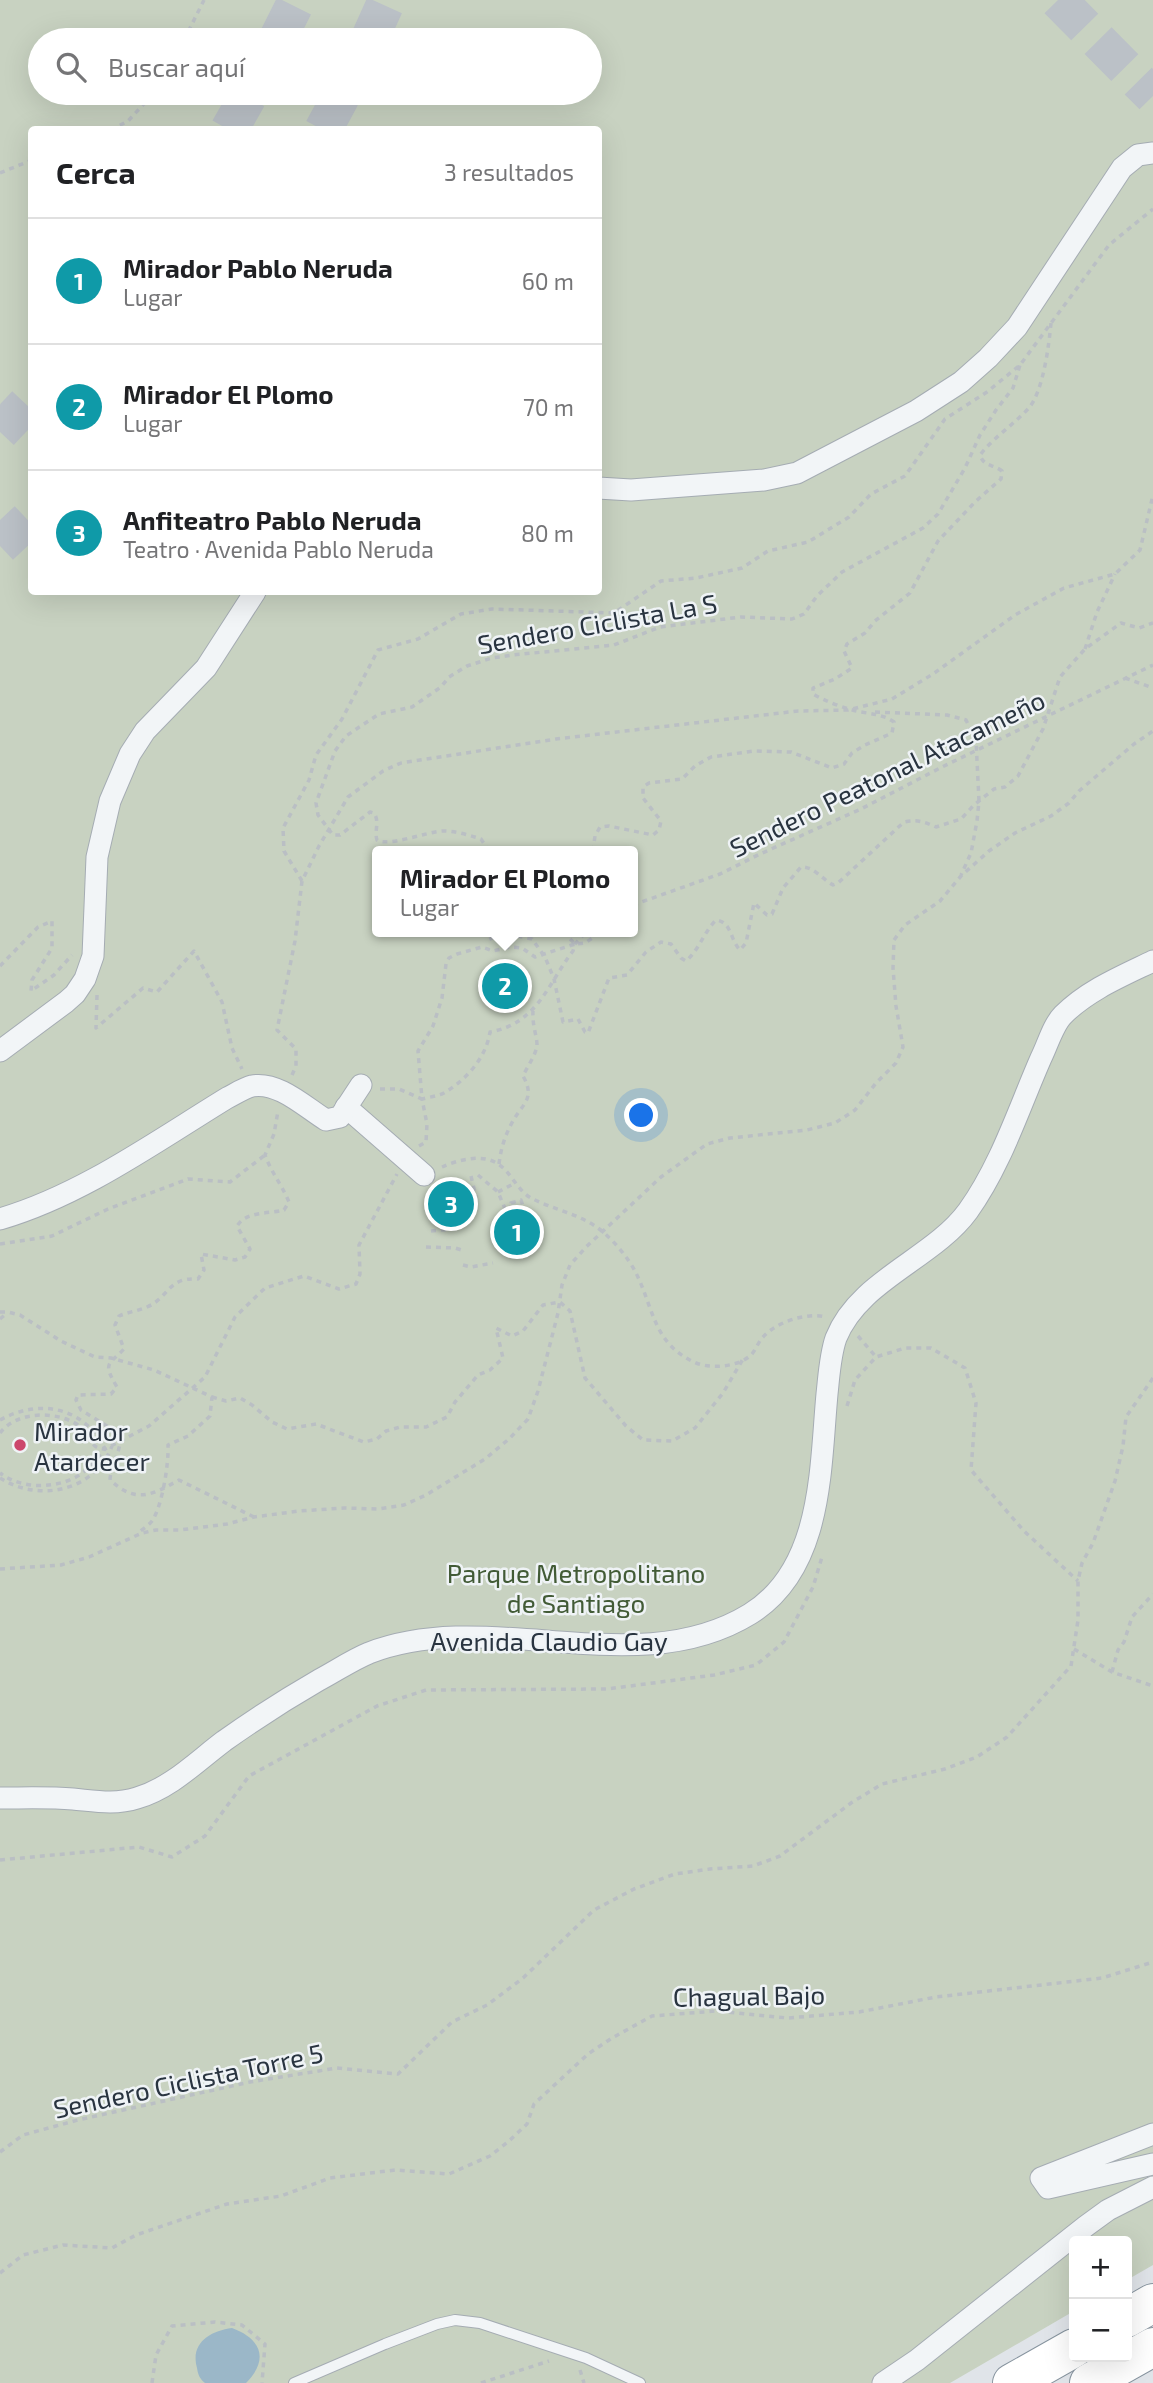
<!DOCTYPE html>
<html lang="es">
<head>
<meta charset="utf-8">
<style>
  :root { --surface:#fff; --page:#f2f2f2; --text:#202124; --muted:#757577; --line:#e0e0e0; --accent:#db2777 }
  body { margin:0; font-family:"Exo 2",sans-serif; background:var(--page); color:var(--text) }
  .controls { position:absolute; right:21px; bottom:21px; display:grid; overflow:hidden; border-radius:7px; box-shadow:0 7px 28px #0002 }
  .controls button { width:63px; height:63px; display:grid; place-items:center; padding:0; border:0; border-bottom:2px solid var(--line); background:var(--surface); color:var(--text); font:35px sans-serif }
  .you { position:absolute; left:642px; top:1116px; width:24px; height:24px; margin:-18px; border:5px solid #fff; border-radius:50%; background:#1a73e8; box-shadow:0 0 0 10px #1a73e833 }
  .badge { display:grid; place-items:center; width:46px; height:46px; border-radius:50%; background:var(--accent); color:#fff; font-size:23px; font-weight:700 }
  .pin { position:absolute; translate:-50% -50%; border:4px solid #fff; box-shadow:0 2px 7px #0006 }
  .popup { position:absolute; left:372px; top:846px; width:266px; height:91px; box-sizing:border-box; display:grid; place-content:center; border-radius:7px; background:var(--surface); filter:drop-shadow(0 2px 5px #0005); font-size:23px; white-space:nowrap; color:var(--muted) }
  .popup b { font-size:26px; color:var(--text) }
  .popup::after { content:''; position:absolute; left:50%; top:100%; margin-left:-14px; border:14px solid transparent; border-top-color:var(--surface) }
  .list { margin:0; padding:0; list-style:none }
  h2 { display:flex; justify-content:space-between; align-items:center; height:91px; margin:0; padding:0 28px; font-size:30px }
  h2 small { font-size:23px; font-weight:400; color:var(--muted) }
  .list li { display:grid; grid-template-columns:46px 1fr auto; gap:21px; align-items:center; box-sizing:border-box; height:126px; padding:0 28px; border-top:2px solid var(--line) }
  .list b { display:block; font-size:26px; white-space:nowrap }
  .list p { margin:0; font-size:23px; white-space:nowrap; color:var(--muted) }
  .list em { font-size:23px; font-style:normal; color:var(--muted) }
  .icon { flex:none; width:38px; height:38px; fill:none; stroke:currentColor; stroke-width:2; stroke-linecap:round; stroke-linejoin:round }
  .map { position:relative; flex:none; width:1153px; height:2383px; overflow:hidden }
  .search { position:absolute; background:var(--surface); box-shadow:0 7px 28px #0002; left:28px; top:28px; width:574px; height:77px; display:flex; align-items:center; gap:18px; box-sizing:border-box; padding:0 24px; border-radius:38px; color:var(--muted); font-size:26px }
  .panel { position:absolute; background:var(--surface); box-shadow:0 7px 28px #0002; left:28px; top:126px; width:574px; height:469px; border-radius:7px }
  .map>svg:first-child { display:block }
</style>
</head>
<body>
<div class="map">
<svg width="1153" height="2383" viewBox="0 0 1153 2383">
  <rect width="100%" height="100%" fill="#e0e4e9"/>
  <!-- green -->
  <path fill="#c8d2c1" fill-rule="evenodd" d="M0,0H1153V2265L1127,2280V2241H1074V2311L950,2383H0ZM40,40H590V93H40ZM32,130H598V592H32ZM377,851H633V932H377Z"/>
  <!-- water -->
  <path fill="#9bb7c8" d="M232,2328C262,2339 269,2360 246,2383H205C200,2379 198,2375 197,2368C190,2343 210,2331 232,2328Z"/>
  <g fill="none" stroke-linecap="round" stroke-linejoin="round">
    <!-- highway-tunnel -->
    <g stroke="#bbc1c7" stroke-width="38" stroke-dasharray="38 19" stroke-linecap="butt">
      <path d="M1058,0L1153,96"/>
      <path d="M277,40L297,0"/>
      <path d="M369,40L387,0"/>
      <path d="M229,130L250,93"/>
      <path d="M323,130L343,93"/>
      <path d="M0,432L32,398"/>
      <path d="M0,546L32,516"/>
    </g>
    <defs>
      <path id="lane" d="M294,2383L385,2344L437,2324L455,2320L480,2323L586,2358L640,2383"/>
      <g id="street">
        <path d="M598,488L631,490L764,480L797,473L916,411L961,382L988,358L1017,327L1122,168L1138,155L1153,153"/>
        <path d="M0,1051L66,1002L75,994L85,979L93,956L97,857L110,801L130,754L145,731L206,668L255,592"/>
        <path d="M346,1107L424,1175"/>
        <path d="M0,1219C82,1195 155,1142 227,1098C235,1094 244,1088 252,1086C278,1081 305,1107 326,1120L340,1117L361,1085"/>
        <path d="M0,1798C24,1798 49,1797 73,1799C95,1801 115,1805 137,1798C171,1788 196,1762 224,1741C255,1719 286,1699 319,1680C336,1671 352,1660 369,1653C491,1606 636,1684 750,1614C823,1569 820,1469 827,1394C829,1376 830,1355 836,1338C859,1280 933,1259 968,1211C1001,1165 1019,1108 1041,1058C1048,1044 1053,1025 1063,1015C1088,990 1122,976 1153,961"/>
        <path d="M1153,2134L1041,2178L1048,2188L1153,2164"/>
        <path d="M883,2383L917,2360L1086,2226L1108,2210L1153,2187"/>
      </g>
      <g id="highway">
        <path d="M1127,2318L1153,2303"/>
        <path d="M1012,2383L1074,2348"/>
        <path d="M1089,2383L1153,2347"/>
      </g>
    </defs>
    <!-- lane casing -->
    <use href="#lane" stroke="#a5acb3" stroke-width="12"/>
    <!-- street casing -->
    <use href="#street" stroke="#a5acb3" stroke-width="23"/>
    <!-- highway casing -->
    <use href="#highway" stroke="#87949f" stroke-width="40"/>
    <!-- path -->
    <g stroke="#babfc4" stroke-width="3.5" stroke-dasharray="5 5" stroke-linecap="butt">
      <path d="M184,40L204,0"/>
      <path d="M111,130L128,121L154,93"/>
      <path d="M0,173L32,160"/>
      <path d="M1085,649L1097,612L1115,574"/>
      <path d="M1125,678L1153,688"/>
      <path d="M875,712L947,715L966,720L976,740L979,801L977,821L971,853L961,875"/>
      <path d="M489,851L481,839C469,835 456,831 443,831C425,832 389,847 377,840C374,831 380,822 374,813L370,812L340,835H333L318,815L316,803L335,751L346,736L379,714L412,707L441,687L449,677L467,666L492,658L513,655L614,645L660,627L741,617L792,619L804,614L817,596L842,572L923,528L938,514L965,468L980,435L996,410L1013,388L1020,365"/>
      <path d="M593,851L595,836L600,827L609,826L653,835L659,830L661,821L643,798V787L649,783L682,779L695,766L711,757L754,751L791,752L832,768L844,764L852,753L865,745L892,733L894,722C884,715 873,714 861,712C849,710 824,701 813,694V688L835,679L852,668L844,651L847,644L865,633L875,621L910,593L938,541L975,502L1001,479L1002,471C993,464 984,467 980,455C994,437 1013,425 1028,409C1043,393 1049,345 1051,323"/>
      <path d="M302,881L284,851L283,828L309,780L316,755L342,719L378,650L418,639L461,614L492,609L614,613L661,581L696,578L742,568L768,551L808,542L849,517L871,494L905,476L945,419L987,392L1020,365L1109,245L1153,209"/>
      <path d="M633,905L720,874L760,854L861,809L942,767L1153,665"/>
      <path d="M485,932L488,940L502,933L532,939L545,957L554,979L563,1022L578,1019L585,1032L588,1033L609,978L627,975L646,952L661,942L671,944L681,958L686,961C699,950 704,932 716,920C732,922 730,940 740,950L746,943L754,903L767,915L772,914L783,888L801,867C813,866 822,879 833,885L838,883L904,822C917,819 925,822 936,827L961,819L974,805L994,789L1005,787L1018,776L1043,729L1060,677L1085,649L1121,623L1139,628L1153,623"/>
      <path d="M563,932L575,944L585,943L594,937L593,932"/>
      <path d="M0,966L38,927L52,921V948L32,980L31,991L54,975L72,955"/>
      <path d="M97,995L96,1028L143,988L157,992L194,951L222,1002L232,1048L242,1069"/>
      <path d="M292,1075L296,1066V1049L277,1030L295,941L302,881L319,846L348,797L383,771L401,763L556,739L798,711L848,710L892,699L933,674L1015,615L1064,588L1115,574L1140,550L1153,495"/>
      <path d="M380,1089H399L422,1099L418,1051L433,1026L442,998L446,964L449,958L457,954L482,947L493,951L510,947L522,948L535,957L575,944"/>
      <path d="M419,1146L426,1142L427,1124L422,1099C429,1097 438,1096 444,1093C466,1080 486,1058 490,1032C538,1023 547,985 573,951L575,944L586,932"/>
      <path d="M499,1164C501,1148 505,1135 513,1121C522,1104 536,1099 523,1076C527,1067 536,1055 537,1045C537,1036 532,1025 533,1011"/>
      <path d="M442,1167C458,1160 482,1153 498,1164C511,1172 517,1190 531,1198C554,1210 582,1214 603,1232C615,1242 629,1259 636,1273C654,1309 653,1344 696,1363C712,1369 738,1367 751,1355C756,1350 758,1342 763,1337C776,1322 807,1312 826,1317"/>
      <path d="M478,1175L498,1192L506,1211L512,1210L511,1203L521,1200L523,1206"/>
      <path d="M471,1176L476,1197"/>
      <path d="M441,1190L459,1208"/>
      <path d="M498,1192L515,1183"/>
      <path d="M431,1231L453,1229"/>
      <path d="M0,1244L52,1236L108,1209L188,1179L230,1182L265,1155"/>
      <path d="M426,1247L455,1248L465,1251"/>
      <path d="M463,1265L471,1267L493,1263"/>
      <path d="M0,1312H8L20,1315L61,1341L95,1357L111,1358L154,1370L212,1397L210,1416L188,1436L168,1445C169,1463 162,1507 152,1521C149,1525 143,1529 139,1532"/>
      <path d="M0,1319L7,1313"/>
      <path d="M858,1336L876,1357"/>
      <path d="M212,1397L226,1401L240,1398L252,1405L272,1422L287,1429L316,1424L364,1442L377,1439L386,1431L400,1427H426L447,1417L455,1402L478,1375L490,1370L503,1358L496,1328L512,1336L523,1331L543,1305L560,1302L570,1311L585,1378L626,1426L643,1440L672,1441L695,1428L723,1393L743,1359"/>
      <path d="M847,1406L855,1380L876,1357L905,1348H931L965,1368L976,1403L971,1470L1024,1531L1078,1581"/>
      <path d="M0,1420C40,1398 84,1407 105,1449C97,1458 91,1467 81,1474C59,1489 22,1490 0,1473"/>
      <path d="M0,1433C17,1410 61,1410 82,1428C92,1436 89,1449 105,1449L149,1426L205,1377L235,1317L265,1288L304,1276L339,1289L356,1284L360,1274L359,1245L397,1174"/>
      <path d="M0,1478C39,1503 95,1491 112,1446"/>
      <path d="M254,1517L179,1480C152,1495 136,1504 110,1480C111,1463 119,1457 120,1441L107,1426L81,1410L76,1400L78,1395L111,1394L117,1387C102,1362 109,1365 124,1349L115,1325L119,1316C128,1312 138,1311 147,1307C170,1297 167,1277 198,1279L204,1270L201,1254L235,1260L245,1257L250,1249L237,1226C246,1211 269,1214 284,1210L289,1202C282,1185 271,1172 265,1155L274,1134L278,1111"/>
      <path d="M0,1569L61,1565L89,1557L142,1533L156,1530H180L227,1524L254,1517L299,1511L344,1508L378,1509L404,1505L426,1495L485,1459L509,1439L528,1419L538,1391L558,1313L562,1285L570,1265L586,1247L661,1177L707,1144L730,1138L807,1130L835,1123L855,1110L876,1083L896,1063L903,1047L896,1006L893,968L894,940L905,925L940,901L961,876L989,851L1015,833L1051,816L1069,803L1079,791L1134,744L1153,731"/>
      <path d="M1074,1649L1112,1672L1153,1686"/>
      <path d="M1112,1672L1118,1650L1124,1642L1132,1617L1153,1594"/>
      <path d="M0,1860L139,1847L172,1857L205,1836L249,1776L377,1706L426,1690L607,1689L714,1675L756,1665L784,1642L813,1587L822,1557"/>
      <path d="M0,2152L23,2135L78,2120L250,2082L337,2068L398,2074L452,2022L487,2005L523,1978L594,1910L634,1889L675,1874L710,1869L753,1866L780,1856L851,1803L882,1784L945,1769L977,1757L1007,1737L1071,1666L1078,1620V1581L1082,1563L1093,1543L1115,1481L1123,1446L1126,1417L1153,1378"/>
      <path d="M0,2273L23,2255L63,2245L112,2248L136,2235L227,2204L281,2196L330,2178L395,2170L449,2174L490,2156L509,2141L527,2124L534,2104L588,2054L612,2038L652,2016L716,2011L788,2018L859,2012L936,1997L1102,1978L1153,1962"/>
      <path d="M580,2370L584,2383"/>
      <path d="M152,2383L156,2355L172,2326L215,2322L242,2325L265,2344L262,2383"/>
      <path d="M481,2383L549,2361"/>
    </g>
    <!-- lane -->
    <use href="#lane" stroke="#f2f5f7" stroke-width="10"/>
    <!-- street -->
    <use href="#street" stroke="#f2f5f7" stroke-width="21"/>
    <!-- highway -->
    <use href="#highway" stroke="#fff" stroke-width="38"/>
  </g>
  <!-- markers -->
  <circle fill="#cc466c" stroke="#eff3f6" stroke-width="2.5" cx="20" cy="1445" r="7"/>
  <g text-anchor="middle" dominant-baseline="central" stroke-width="5" stroke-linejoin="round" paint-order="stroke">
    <!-- street labels -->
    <g font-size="26" fill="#293440" stroke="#eff3f6">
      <text transform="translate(597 623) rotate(-10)">Sendero Ciclista La S</text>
      <text transform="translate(887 773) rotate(-26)">Sendero Peatonal Atacameño</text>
      <text x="549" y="1640">Avenida Claudio Gay</text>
      <text transform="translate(749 1995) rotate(-1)">Chagual Bajo</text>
      <text transform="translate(188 2080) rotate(-12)">Sendero Ciclista Torre 5</text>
    </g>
    <!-- poi labels -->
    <g font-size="26" fill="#293440" stroke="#eff3f6" text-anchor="start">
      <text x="34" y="1430">Mirador<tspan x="34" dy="30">Atardecer</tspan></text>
    </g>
    <!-- park labels -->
    <g font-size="26" fill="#425b36" stroke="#eff3f6">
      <text x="576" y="1572">Parque Metropolitano<tspan x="576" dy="30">de Santiago</tspan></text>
    </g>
  </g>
</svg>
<div class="controls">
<button>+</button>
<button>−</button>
</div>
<div class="you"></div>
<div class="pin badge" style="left:517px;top:1232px;background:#0f9aa8">1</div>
<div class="pin badge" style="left:505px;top:986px;background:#0f9aa8">2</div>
<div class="popup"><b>Mirador El Plomo</b>Lugar</div>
<div class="pin badge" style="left:451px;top:1204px;background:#0f9aa8">3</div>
<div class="search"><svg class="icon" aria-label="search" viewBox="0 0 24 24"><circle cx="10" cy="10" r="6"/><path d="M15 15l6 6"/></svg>Buscar aquí</div>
<section class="panel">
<h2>Cerca<small>3 resultados</small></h2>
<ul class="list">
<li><span class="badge" style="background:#0f9aa8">1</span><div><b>Mirador Pablo Neruda</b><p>Lugar</p></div><em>60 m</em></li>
<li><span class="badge" style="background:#0f9aa8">2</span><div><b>Mirador El Plomo</b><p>Lugar</p></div><em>70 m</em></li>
<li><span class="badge" style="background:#0f9aa8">3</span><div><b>Anfiteatro Pablo Neruda</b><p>Teatro · Avenida Pablo Neruda</p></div><em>80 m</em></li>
</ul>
</section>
</div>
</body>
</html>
